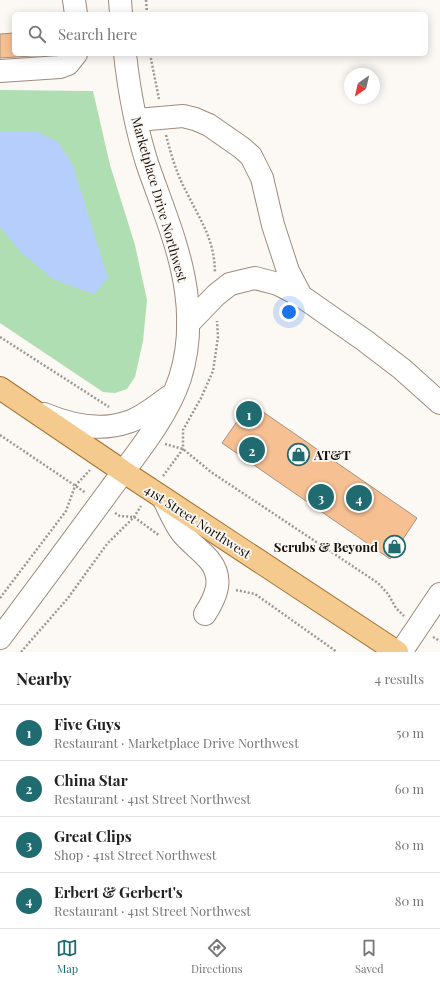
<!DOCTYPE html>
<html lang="en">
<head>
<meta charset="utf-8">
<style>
  :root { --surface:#fff; --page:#f2f2f2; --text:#222; --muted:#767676; --line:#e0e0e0; --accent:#1f6b70 }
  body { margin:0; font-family:"Playfair Display",serif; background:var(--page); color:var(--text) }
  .compass { position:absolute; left:344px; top:68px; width:36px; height:36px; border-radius:50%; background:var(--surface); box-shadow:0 2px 10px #0003; rotate:214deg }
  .you { position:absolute; left:289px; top:312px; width:14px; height:14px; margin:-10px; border:3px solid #fff; border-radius:50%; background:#1a73e8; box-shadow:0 0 0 6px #1a73e833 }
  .badge { display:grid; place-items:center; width:26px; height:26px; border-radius:50%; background:var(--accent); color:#fff; font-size:13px; font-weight:700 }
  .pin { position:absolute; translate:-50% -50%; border:2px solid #fff; box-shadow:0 1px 4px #0006 }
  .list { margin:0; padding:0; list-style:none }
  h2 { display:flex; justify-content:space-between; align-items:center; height:52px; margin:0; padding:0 16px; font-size:17px }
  h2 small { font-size:13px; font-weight:400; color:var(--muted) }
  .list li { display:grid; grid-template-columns:26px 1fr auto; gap:12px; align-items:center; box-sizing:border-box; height:56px; padding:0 16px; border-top:1px solid var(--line) }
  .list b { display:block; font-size:15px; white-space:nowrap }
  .list p { margin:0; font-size:13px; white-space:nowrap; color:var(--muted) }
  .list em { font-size:13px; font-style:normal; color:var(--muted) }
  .icon { flex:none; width:22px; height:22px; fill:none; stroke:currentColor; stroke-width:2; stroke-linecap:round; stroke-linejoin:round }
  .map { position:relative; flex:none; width:440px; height:652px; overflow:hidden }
  .search { position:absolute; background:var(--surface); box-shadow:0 2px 10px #0003; left:12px; right:12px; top:12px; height:44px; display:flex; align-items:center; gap:10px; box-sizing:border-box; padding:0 14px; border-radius:6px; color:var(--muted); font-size:15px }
  .sheet { height:276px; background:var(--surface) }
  nav { display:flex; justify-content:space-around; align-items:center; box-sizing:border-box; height:56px; border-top:1px solid var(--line); background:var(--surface); font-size:11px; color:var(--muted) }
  nav a { display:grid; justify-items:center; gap:2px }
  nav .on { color:var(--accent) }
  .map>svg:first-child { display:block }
</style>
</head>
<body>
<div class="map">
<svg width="440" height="652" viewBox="0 0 440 652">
  <rect width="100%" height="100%" fill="#fcf8f4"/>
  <!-- green -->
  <path fill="#afdeb3" d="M0,90L93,91L110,165L135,245L147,300L143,341L135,377L127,389L115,393L103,392L0,323Z"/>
  <!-- water -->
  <path fill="#b5cefb" d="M0,131L37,132L57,141L72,163L108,278L94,294L53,279L22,253L0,227Z"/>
  <!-- building -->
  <g fill="#f6c092" stroke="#a59282">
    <path d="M14,33V54H47V55L0,58V34Z"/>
    <path d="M250,403L417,518L390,559L222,443Z"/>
  </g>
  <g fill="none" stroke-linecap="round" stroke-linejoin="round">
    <defs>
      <g id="minor">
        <path d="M74,0L76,14"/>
        <path d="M120,0L121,14"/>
        <path d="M0,71L60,67L68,64L76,54"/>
        <path d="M137,120L183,116L195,119L209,125L242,148L251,156L262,178L273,225L288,271L301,296L364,340L402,369L440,403"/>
        <path d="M188,324L216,295L230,284L255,278L278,284L301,296"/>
        <path d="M44,414C70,425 100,432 128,422C142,418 157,405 170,396"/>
        <path d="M163,498C169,509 174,523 182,533C190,543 202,551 210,561C224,579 216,597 205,614"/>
        <path d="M0,638C37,589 73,540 109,491C134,457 167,418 180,378C189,350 190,320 186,291C180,247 161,204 147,163C136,128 129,90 125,54"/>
        <path d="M401,652L440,594"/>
      </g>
      <path id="major" d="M0,388L124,472L397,652"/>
    </defs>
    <!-- minor casing -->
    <use href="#minor" stroke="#9d8b7b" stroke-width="24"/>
    <!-- major casing -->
    <use href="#major" stroke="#a2722f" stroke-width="24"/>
    <!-- path -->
    <g stroke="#9d9893" stroke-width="2.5" stroke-dasharray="2 2" stroke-linecap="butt">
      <path d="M146,0L147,14"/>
      <path d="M150,54L159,99"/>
      <path d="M166,135C171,155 177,175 187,193C201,222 214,238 215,272"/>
      <path d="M0,337L109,407"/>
      <path d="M0,435L86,493"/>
      <path d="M165,444L183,449L211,472L378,583L388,594L396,608L404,616"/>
      <path d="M163,476L183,449V430L201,398L213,371L218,337L217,321"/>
      <path d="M115,513L120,516L134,517L160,536"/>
      <path d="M236,590L255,594L337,652"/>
      <path d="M0,598L66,511L75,486L90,470"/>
      <path d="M433,637L440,641"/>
      <path d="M21,652L68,598L107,544L134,517L141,506"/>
    </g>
    <!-- minor -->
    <use href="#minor" stroke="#fff" stroke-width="22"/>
    <!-- major -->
    <use href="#major" stroke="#f4ca8e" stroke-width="22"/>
  </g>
  <!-- icons -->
  <defs>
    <symbol id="shop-ring" viewBox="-11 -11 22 22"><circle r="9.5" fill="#fcf8f4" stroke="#1f6b70" stroke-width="1.5"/><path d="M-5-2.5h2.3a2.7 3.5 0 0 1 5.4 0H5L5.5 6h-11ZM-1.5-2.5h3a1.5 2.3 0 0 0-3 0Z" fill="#1f6b70"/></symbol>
  </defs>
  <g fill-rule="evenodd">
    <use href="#shop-ring" x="286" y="442" width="25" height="25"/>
    <use href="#shop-ring" x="382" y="534" width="25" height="25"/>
  </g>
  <g text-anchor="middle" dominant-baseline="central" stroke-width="3.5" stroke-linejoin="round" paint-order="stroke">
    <!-- street labels -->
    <g font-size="13" fill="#18110b" stroke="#fcf8f4">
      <text transform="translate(160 199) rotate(74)">Marketplace Drive Northwest</text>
      <text transform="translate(198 521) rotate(33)">41st Street Northwest</text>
    </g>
    <!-- poi labels -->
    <g font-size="13" font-weight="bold" fill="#18110b" stroke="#fcf8f4" text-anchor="start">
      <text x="314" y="454">AT&amp;T</text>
      <text x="378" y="546" text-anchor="end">Scrubs &amp; Beyond</text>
    </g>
  </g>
</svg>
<svg class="compass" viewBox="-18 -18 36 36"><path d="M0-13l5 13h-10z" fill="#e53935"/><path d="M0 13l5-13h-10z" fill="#767676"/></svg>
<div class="you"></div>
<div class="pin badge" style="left:249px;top:414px">1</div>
<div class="pin badge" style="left:252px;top:450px">2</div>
<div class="pin badge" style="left:321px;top:497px">3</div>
<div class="pin badge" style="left:359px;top:498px">4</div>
<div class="search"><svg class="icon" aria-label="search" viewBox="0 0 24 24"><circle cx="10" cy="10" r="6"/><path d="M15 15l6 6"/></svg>Search here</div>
</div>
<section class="sheet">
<h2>Nearby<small>4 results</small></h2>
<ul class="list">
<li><span class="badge">1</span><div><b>Five Guys</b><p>Restaurant · Marketplace Drive Northwest</p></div><em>50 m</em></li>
<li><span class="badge">2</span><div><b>China Star</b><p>Restaurant · 41st Street Northwest</p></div><em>60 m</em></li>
<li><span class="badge">3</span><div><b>Great Clips</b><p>Shop · 41st Street Northwest</p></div><em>80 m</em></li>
<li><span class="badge">4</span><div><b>Erbert &amp; Gerbert's</b><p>Restaurant · 41st Street Northwest</p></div><em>80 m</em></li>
</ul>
</section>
<nav>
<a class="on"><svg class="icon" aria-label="map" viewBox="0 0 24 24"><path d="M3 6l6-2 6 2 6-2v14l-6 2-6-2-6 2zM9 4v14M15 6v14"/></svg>Map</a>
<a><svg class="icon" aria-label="directions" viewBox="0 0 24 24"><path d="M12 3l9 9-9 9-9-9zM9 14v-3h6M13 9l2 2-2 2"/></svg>Directions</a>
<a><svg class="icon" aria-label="saved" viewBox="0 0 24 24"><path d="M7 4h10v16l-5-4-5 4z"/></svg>Saved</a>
</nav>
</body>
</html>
